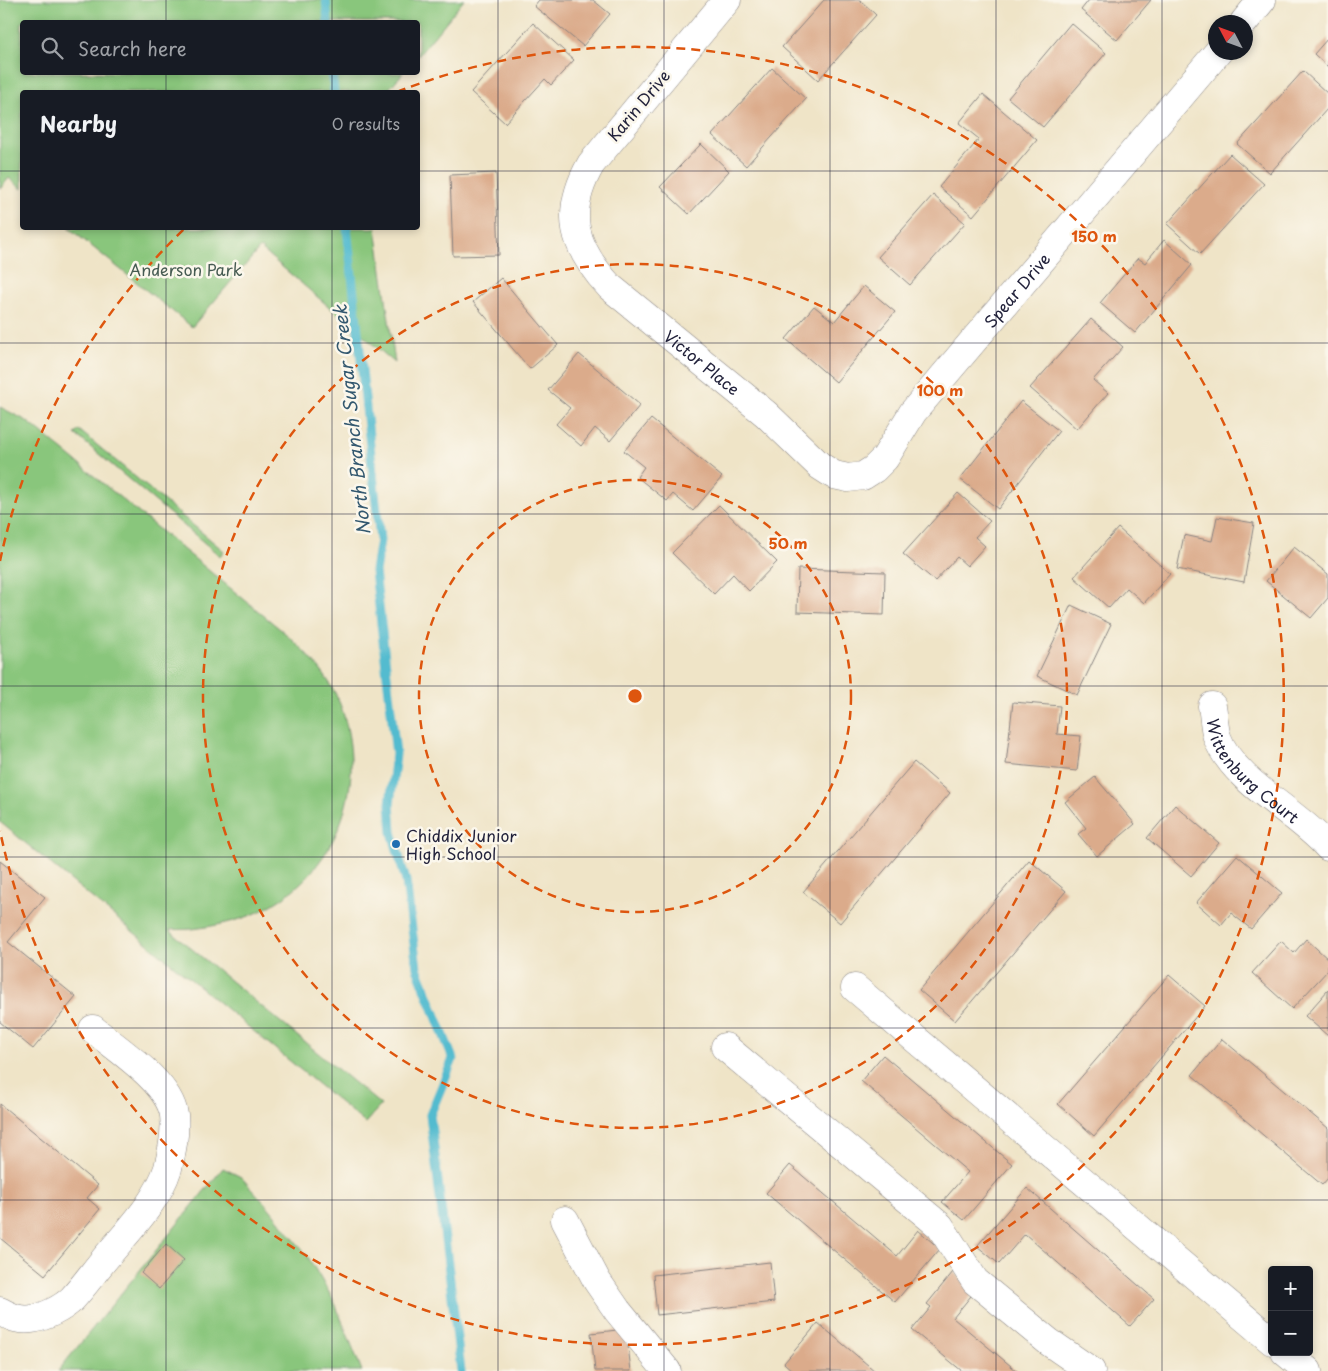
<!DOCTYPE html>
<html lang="en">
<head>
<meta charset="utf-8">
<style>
  :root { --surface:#171b24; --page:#242831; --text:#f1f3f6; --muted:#9ea1a6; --line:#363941 }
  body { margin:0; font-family:"Playpen Sans",sans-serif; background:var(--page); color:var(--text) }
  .controls { position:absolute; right:15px; bottom:15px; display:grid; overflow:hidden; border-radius:5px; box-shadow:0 2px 8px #0003 }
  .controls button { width:45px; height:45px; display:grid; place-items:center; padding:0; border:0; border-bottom:1px solid var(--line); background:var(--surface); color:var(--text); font:25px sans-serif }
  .compass { position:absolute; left:1208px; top:15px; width:45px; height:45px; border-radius:50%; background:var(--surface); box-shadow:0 2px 8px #0003; rotate:311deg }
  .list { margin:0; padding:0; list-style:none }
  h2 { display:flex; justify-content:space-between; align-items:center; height:65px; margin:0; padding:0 20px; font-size:21px }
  h2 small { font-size:16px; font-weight:400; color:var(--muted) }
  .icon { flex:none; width:28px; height:28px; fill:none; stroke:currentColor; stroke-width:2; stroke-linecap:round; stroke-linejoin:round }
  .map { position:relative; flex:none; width:1328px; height:1371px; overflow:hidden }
  .search { position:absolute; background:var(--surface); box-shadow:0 2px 8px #0003; left:20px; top:20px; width:400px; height:55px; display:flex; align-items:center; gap:12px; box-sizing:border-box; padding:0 18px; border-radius:5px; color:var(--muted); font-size:19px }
  .panel { position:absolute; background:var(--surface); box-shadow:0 2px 8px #0003; left:20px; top:90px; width:400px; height:140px; border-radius:5px }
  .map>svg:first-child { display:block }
</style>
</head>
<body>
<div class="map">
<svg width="1328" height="1371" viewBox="0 0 1328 1371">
  <rect width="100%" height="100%" fill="#fbf7ec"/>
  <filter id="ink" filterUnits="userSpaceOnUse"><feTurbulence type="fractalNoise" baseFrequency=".02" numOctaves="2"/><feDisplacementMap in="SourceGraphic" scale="10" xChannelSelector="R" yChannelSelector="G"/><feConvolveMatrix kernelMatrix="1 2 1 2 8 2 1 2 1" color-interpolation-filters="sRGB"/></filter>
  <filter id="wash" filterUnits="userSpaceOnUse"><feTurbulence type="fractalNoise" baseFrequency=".0096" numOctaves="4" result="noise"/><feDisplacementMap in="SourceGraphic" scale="20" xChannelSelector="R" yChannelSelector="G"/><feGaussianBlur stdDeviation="1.12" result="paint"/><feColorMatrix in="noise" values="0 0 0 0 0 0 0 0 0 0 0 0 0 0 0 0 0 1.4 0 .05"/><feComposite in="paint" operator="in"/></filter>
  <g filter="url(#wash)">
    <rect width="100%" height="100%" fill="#efe4c7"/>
    <!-- green -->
    <g fill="#89c67c" stroke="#56745c">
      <path d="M0,0H464L418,56V22H22V72L403,73L386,92H22V189L9,178L0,189Z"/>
      <path d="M69,228H376L395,363L260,248L192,327Z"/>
      <path d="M0,407L27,421L285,633C307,653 329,675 340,704C369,781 340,867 268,907C246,920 217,926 192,929C184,930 176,929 169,930L381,1105L365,1123L0,822Z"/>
      <path d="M79,430L224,551L220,556L75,434Z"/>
      <path d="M223,1168L241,1177L270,1209L308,1257L334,1301L362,1371H58Z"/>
    </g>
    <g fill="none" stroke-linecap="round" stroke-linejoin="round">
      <!-- stream -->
      <g stroke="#52bbcf" stroke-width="9">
        <path d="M326,0L328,22"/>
        <path d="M332,72L334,92"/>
        <path d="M347,228L380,540L375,571L396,754L390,804L392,832L406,881L417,968L453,1059L430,1115L461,1371"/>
      </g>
    </g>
    <g id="blocks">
      <!-- building -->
      <g fill="#dbab8b">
        <path d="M539,0H593L610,14L583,46L534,6Z"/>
        <path d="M824,0H860L876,15L818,80L782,47Z"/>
        <path d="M1089,0H1151L1117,40L1081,10Z"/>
        <path d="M533,23L574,60L551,85L545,79L505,123L471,92Z"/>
        <path d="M1071,23L1106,53L1043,127L1008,98Z"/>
        <path d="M1328,38V67L1314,54Z"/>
        <path d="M772,68L806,99L746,166L712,135Z"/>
        <path d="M1303,71L1328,94V108L1270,173L1237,144Z"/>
        <path d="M983,94L1037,140L973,216L939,187L979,139L959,123Z"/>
        <path d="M701,144L729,171L689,214L660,187Z"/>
        <path d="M1230,154L1264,184L1200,254L1167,224Z"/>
        <path d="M496,173L499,255L453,256L450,175Z"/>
        <path d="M933,195L965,223L910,285L878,257Z"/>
        <path d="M1164,240L1192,265L1135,333L1100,303L1138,258L1145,263Z"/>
        <path d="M501,278L558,345L530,369L473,302Z"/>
        <path d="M864,286L895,312L836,382L786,339L814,306L834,322Z"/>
        <path d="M1091,319L1123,347L1093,380L1108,393L1077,429L1030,388Z"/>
        <path d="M579,354L640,405L610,441L595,428L581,446L556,424L570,408L548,390Z"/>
        <path d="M1021,401L1059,431L998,509L960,479Z"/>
        <path d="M651,419L722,477L693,511L673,494L667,501L637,477L644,467L624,451Z"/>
        <path d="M958,493L990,521L975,537L985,546L967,566L957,557L935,581L903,554Z"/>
        <path d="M719,505L777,562L749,591L733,574L714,594L672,553Z"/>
        <path d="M1217,517L1254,523L1244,582L1177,569L1184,535L1212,541Z"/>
        <path d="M1118,528L1170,574L1144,603L1127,588L1109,608L1074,577Z"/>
        <path d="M1294,547L1328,574V598L1311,618L1266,581Z"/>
        <path d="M798,569L885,572L884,615L797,612Z"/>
        <path d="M1071,605L1111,624L1077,695L1037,676Z"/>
        <path d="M1013,702L1060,706L1057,734L1081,736L1077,771L1006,764Z"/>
        <path d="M914,762L950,793L840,923L803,892Z"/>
        <path d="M1095,777L1135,824L1097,856L1078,834L1086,828L1065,802Z"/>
        <path d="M1175,805L1219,843L1191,876L1147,838Z"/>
        <path d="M1237,855L1282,893L1251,929L1231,913L1221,925L1196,903Z"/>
        <path d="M1029,860L1066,891L955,1021L919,990Z"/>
        <path d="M0,861L45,897L8,942L76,997L33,1049L0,1022Z"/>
        <path d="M1306,939L1328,959V970L1292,1009L1252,973L1281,941L1294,953Z"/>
        <path d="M1169,975L1205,1006L1094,1136L1058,1104Z"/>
        <path d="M1328,990V1036L1305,1016Z"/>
        <path d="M1222,1039L1328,1128V1178L1322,1185L1192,1075Z"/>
        <path d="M883,1055L1012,1164L964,1220L942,1202L968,1172L861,1081Z"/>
        <path d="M0,1104L98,1185L87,1198L100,1209L45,1275L0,1238Z"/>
        <path d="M790,1165L897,1256L918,1230L940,1249L895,1302L766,1193Z"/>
        <path d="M1027,1188L1154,1299L1130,1326L1025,1234L999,1264L977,1246Z"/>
        <path d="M166,1244L184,1260L159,1289L141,1273Z"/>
        <path d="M770,1262L774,1302L657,1315L653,1275Z"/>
        <path d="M953,1272L975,1291L953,1318L1017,1371H962L912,1330L931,1307L927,1304Z"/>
        <path d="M818,1323L875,1371H793L784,1363Z"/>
        <path d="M626,1329L631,1371H595L591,1333Z"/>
      </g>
    </g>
  </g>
  <g filter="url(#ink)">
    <use href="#blocks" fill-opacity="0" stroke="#888381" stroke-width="1"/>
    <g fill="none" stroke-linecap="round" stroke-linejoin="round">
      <defs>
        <g id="minor">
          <path id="s1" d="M727,0L591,164C563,213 573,247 610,287L766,414L820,466L834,475L848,478L863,476L874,469L885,458L913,412L1218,52"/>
          <path d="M1244,22L1262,0"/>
          <path id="s2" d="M1212,706C1214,716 1214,728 1217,737C1233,782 1298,812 1328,847"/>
          <path d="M855,988L1272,1341"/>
          <path d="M725,1047L940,1226L975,1281L1049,1342L1091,1371"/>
          <path d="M565,1220L597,1281L617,1310L667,1371"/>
          <path d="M0,1311C11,1317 19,1321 32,1319C45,1317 63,1308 72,1299C83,1287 93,1273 103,1261C126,1233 157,1203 168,1168C172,1152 176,1132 174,1115C169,1082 118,1050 93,1029"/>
          <path d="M1285,1352L1308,1371"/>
        </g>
      </defs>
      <!-- minor casing -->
      <use href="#minor" stroke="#888381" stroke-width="29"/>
      <!-- minor -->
      <use href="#minor" stroke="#fff" stroke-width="28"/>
    </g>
  </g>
  <!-- grid -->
  <path fill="none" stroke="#22223b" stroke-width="1" stroke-opacity="0.55" d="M166,0V22M332,0V22M498,0V1371M664,0V1371M830,0V1371M996,0V1371M1162,0V1371M166,72V92M332,72V92M0,171H22M418,171H1328M166,228V1371M332,228V1371M0,343H1328M0,514H1328M0,686H1328M0,857H1328M0,1028H1328M0,1200H1328"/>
  <!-- distance rings -->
  <g fill="none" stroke="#de560e" stroke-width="2.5" stroke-dasharray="9 6">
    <circle cx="635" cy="696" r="216"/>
    <circle cx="635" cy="696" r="432"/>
    <path d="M0 561A649 649 0 0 1 184 229M397 92A649 649 0 1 1 0 831"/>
  </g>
  <!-- markers -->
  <circle fill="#1f6fb2" stroke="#fbf7ec" stroke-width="2" cx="396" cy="844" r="5"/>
  <g text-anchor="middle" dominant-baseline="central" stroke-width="5" stroke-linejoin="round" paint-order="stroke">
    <!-- street labels -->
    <g font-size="16" fill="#22223b" stroke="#fbf7ec">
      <text transform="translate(638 105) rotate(-50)">Karin Drive</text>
      <text stroke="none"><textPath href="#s1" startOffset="914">Spear Drive</textPath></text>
      <text stroke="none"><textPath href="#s1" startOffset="468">Victor Place</textPath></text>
      <text stroke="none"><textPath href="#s2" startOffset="80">Wittenburg Court</textPath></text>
    </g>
    <!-- park labels -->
    <g font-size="16" fill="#465b52" stroke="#fbf7ec">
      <text x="186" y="269">Anderson Park</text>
    </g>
    <!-- poi labels -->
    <g font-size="16" fill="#22223b" stroke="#fbf7ec" text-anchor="start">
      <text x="406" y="835">Chiddix Junior<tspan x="406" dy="18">High School</tspan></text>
    </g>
    <!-- water labels -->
    <g font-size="18" font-style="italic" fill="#33586f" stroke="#fbf7ec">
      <text transform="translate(351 420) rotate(-96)">North Branch Sugar Creek</text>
    </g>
  </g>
  <circle cx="635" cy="696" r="8" fill="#de560e" stroke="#fbf7ec" stroke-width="2.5"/>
  <g font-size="15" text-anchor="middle" font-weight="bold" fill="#de560e" stroke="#fbf7ec" stroke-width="5" stroke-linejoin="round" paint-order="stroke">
    <text x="1094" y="242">150 m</text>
    <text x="940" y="396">100 m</text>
    <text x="788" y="549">50 m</text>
  </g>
</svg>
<div class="controls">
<button>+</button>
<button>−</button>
</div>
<svg class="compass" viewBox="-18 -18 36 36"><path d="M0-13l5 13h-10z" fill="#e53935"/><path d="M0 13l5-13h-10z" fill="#9ea1a6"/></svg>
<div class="search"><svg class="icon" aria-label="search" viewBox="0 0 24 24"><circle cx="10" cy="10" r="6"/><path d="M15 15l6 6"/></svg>Search here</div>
<section class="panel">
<h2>Nearby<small>0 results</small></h2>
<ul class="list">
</ul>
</section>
</div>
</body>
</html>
